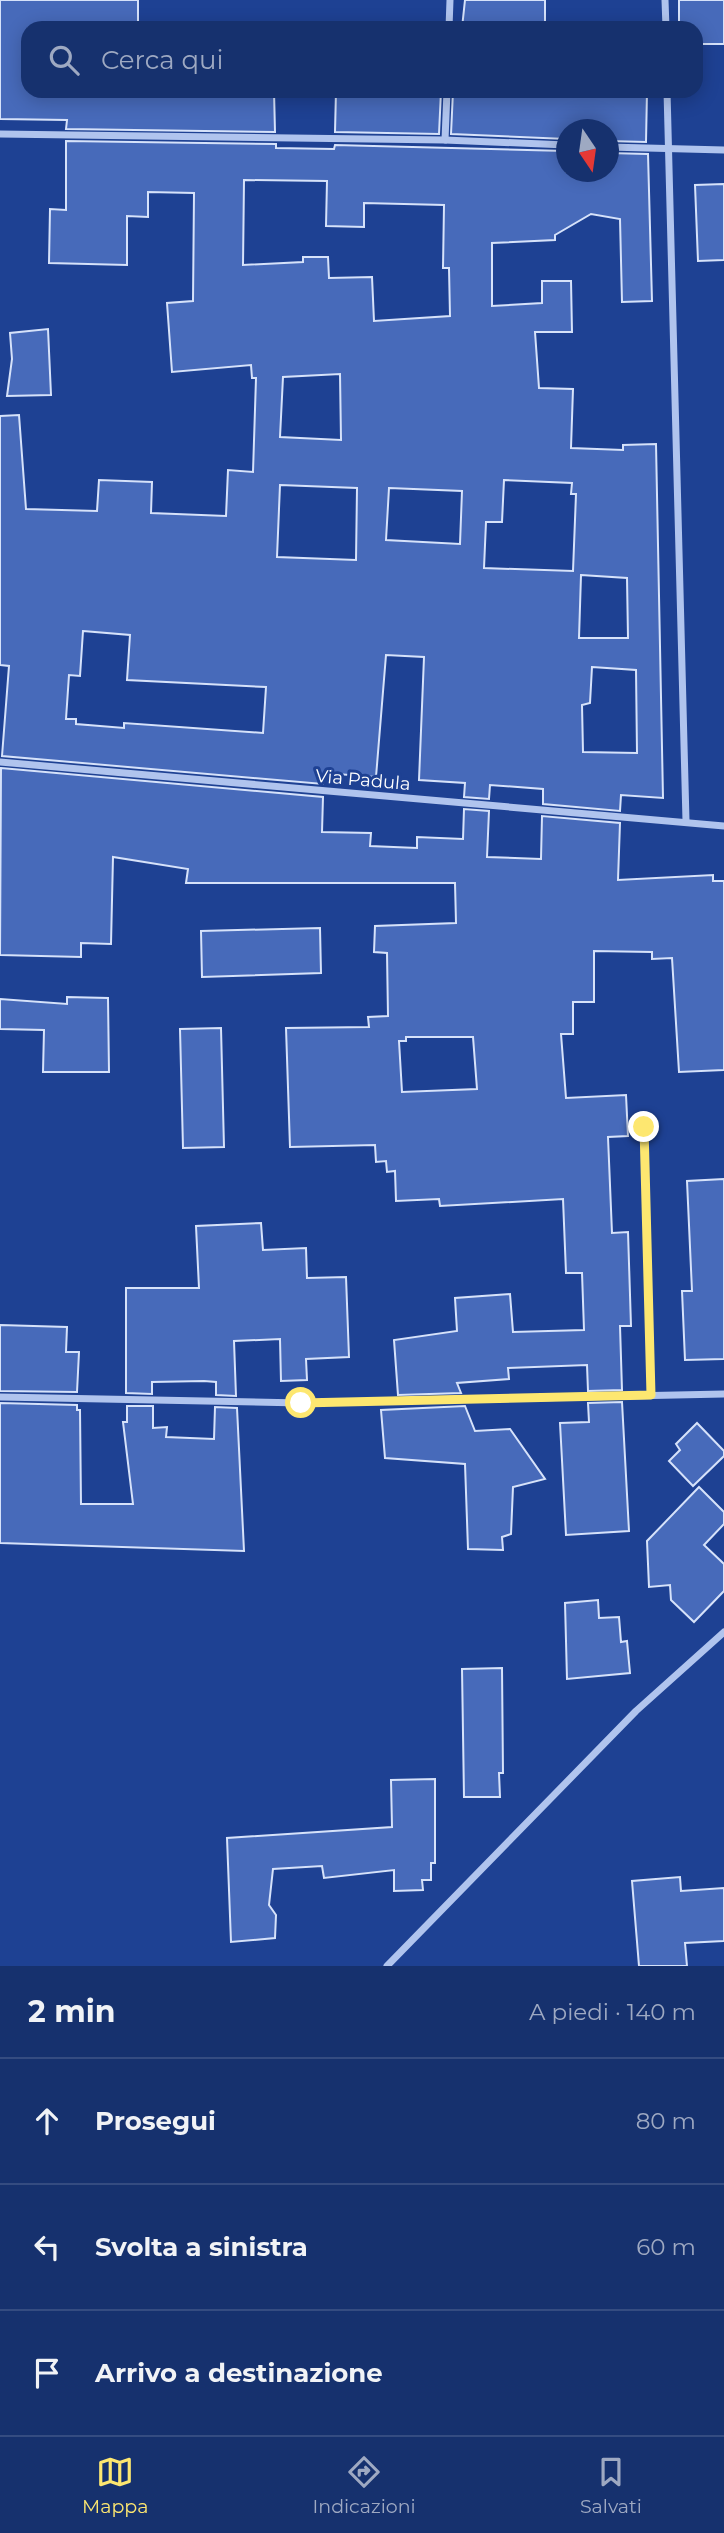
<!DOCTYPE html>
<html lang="it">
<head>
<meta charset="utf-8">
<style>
  :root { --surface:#16316e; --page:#233d76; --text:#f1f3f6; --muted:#9ea9c2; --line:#354c81; --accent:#fde770 }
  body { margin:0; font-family:Montserrat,sans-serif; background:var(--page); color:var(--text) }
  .compass { position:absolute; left:556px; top:119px; width:63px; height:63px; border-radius:50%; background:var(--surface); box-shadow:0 4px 18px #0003; rotate:167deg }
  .stop { position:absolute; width:21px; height:21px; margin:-16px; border:5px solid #fde770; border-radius:50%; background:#fff }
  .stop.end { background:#fde770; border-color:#fff; box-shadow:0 2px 7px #0008 }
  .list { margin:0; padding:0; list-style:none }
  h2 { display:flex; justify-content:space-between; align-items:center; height:91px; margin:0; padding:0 28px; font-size:30px }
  h2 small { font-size:23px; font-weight:400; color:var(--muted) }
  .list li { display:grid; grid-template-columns:46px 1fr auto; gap:21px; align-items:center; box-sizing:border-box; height:126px; padding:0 28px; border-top:2px solid var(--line) }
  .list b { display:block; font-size:26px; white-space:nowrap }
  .list em { font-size:23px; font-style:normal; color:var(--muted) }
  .icon { flex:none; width:38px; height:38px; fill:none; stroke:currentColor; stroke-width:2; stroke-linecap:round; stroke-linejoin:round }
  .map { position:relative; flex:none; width:724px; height:1966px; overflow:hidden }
  .search { position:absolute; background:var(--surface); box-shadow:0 4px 18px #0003; left:21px; right:21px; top:21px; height:77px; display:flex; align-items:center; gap:18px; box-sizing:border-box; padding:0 24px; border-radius:21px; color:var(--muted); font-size:26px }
  .sheet { height:469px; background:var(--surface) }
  nav { display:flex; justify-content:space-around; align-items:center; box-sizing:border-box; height:98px; border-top:2px solid var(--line); background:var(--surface); font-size:19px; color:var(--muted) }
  nav a { display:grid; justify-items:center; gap:4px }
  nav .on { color:var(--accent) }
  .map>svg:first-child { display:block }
</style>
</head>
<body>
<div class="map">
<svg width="724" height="1966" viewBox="0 0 724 1966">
  <rect width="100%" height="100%" fill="#1e4193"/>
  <!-- building -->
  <g fill="#476aba" stroke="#d6e2fa" stroke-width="2" fill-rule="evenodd">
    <path d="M0,0H138V23H122V28H28V91H274L275,132L66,129L67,120L0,119Z"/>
    <path d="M465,0H545V28H462Z"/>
    <path d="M679,0H724V44H696V28H679Z"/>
    <path d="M336,91H441L439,134L335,132Z"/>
    <path d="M453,91H647L646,142L608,141V130H566V139L451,134Z"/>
    <path d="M66,141L276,144V148L334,149L335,145L566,151V172H608V153L648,154L652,301L622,302L620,219L591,214L555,235V240L492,243V306L542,303V281H571L572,332H535L539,388L573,389L571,448L623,450V445L656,444L663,798L621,795L620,811L543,804V789L490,785L489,799L464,797L465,783L419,780L424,657L386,655L376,777L324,773L323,784L2,756L9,666L0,665V416L19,415L26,509L97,511L99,480L152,482L151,513L226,516L228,470L253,472L256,378H252L251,365L172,372L167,303L193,301L194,193L148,192V217L127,216V265L49,263L50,209L66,210ZM244,180L327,181L326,226L364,227V203L444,205L443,268H449L450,316L374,321L372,277L329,278L328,257H303V262L243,265ZM340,374L341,440L280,437L283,377ZM504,480L572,483L571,494H576L573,571L484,568L486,522H502ZM280,485L357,488L356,560L277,557ZM389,488L462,491L460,544L386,540ZM581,575L627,578L628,638H579ZM83,631L130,635L127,680L266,687L263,733L124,723V728L76,724V719H66L69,675L80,676ZM592,667L636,670L637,753L583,752L582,705L590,703Z"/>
    <path d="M724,184V260L698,261L695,185Z"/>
    <path d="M48,329L51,395L7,396L12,359L10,333Z"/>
    <path d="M1,768L323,797L322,832L371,833L370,846L417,848V837L463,839L464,809L489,811L487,857L541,859L542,816L620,823L618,880L713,875V881H724V1070L679,1072L672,958L652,959V952L594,951V1002H573V1034H561L566,1098L626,1095L628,1136L608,1137L612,1233L628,1232L631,1326H620L622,1390L588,1391L587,1365L508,1368L509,1379L457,1383L461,1393L398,1395L394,1340L457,1331L455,1298L510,1294L513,1332L584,1330L582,1273H566L563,1199L440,1206L439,1199L396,1201L395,1171L387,1172L386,1161L376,1162L375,1145L290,1147L286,1028L369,1027L368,1017L388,1016L387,953L374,952L375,926L456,923L455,883H186L188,869L113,857L111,944L81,943V957L0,955ZM406,1037H473L477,1089L402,1092L399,1041H406Z"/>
    <path d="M320,928L321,973L202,977L201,931Z"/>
    <path d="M67,997L108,998L109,1072H43L44,1030L0,1029V999L67,1004Z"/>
    <path d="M221,1028L224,1147L183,1148L180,1029Z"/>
    <path d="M724,1179V1359L685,1360L682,1291H692L687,1181Z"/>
    <path d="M261,1223L263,1250L306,1248L307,1278L346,1277L349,1357L306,1359L307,1380L281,1381L280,1339L234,1341L236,1396L216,1395V1382L204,1381L152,1382V1394L126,1393V1288H199L196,1226Z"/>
    <path d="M0,1325L67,1327L66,1352H79L77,1392L0,1391Z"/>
    <path d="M622,1402L629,1531L566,1535L560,1423L589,1422L588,1403Z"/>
    <path d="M0,1403L77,1405V1410H80L81,1504H133L123,1422H127V1406H153V1428L167,1427L166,1437L214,1439L215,1407L237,1408L244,1551L0,1543Z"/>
    <path d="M465,1406L475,1431L510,1429L545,1479L513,1487L511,1534L502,1537L503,1550L468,1549L465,1464L385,1458L381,1410Z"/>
    <path d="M697,1423L724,1451V1456L693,1486L669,1461L680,1450L676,1444Z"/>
    <path d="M699,1487L724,1512V1524L704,1545L724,1564V1591L694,1622L671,1600L670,1585L649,1587L647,1541Z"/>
    <path d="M598,1600L599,1618L619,1617L621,1642L627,1641L630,1673L567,1679L565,1603Z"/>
    <path d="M502,1668L503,1773H499L500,1797H464L462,1669Z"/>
    <path d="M435,1779V1863H431V1880H422L423,1890L394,1891V1870L324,1878L322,1866L273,1869L269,1905L276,1915L275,1938L231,1942L227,1838L392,1827L391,1780Z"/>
    <path d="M680,1877L681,1891L724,1888V1941L685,1943L687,1966H639L632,1881Z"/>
  </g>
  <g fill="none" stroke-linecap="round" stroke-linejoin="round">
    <!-- service -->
    <path stroke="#b0c4ee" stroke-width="5" d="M644,1127L651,1395"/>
    <!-- minor -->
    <g stroke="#b0c4ee" stroke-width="7">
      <path d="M665,0L666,28"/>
      <path d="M449,28L450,0"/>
      <path d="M667,91L686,821"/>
      <path d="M0,134L445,140L566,145"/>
      <path d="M445,140L447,91"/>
      <path d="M608,147L724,150"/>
      <path d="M0,762L724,826"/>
      <path d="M0,1397L301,1403L724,1394"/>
      <path d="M387,1966L636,1711L724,1632"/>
    </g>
  </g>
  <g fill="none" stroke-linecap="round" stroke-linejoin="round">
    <!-- route -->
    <path stroke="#fde770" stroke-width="9" d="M301,1403L651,1395L644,1127"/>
  </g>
  <g text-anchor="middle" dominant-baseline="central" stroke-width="6" stroke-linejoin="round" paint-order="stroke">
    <!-- street labels -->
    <g font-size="18" fill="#fff" stroke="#1e4193">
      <text transform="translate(363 780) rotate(5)">Via Padula</text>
    </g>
  </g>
</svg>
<svg class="compass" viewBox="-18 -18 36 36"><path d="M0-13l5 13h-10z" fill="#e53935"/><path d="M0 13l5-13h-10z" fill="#9ea9c2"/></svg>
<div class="stop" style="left:301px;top:1403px"></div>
<div class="stop end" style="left:644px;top:1127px"></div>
<div class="search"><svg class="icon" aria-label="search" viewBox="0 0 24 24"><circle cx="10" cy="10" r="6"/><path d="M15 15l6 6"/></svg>Cerca qui</div>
</div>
<section class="sheet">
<h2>2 min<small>A piedi · 140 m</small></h2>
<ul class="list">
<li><svg class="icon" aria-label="ahead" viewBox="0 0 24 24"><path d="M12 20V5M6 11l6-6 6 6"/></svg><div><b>Prosegui</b></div><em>80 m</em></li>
<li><svg class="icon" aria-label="left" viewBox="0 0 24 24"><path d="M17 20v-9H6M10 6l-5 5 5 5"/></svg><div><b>Svolta a sinistra</b></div><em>60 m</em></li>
<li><svg class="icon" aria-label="arrive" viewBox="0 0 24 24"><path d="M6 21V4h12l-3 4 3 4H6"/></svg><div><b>Arrivo a destinazione</b></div></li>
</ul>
</section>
<nav>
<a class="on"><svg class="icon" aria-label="map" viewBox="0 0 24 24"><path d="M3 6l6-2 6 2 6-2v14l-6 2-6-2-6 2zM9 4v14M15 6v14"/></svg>Mappa</a>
<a><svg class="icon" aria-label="directions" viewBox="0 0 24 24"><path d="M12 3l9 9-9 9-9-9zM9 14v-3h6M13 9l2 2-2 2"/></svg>Indicazioni</a>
<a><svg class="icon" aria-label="saved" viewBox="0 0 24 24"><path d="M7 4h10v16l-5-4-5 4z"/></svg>Salvati</a>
</nav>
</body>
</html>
